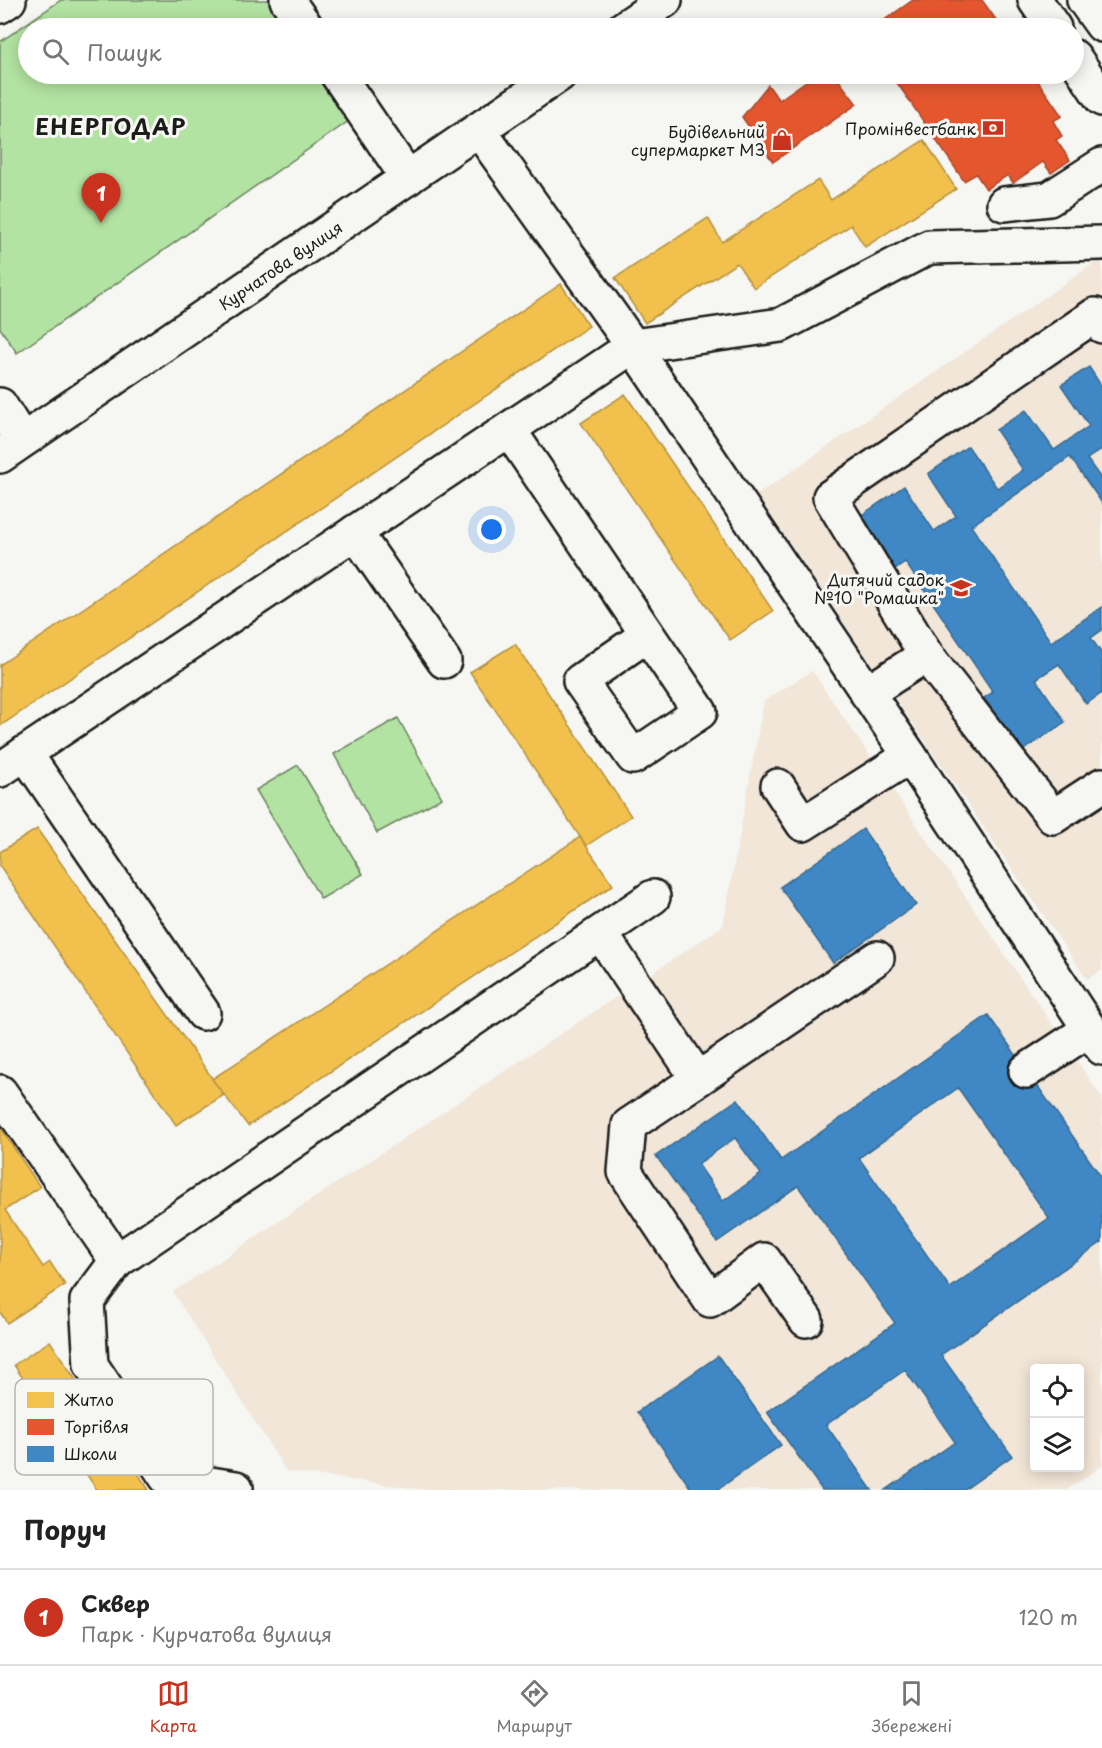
<!DOCTYPE html>
<html lang="uk">
<head>
<meta charset="utf-8">
<style>
  :root { --surface:#fff; --page:#f2f2f2; --text:#222; --muted:#767676; --line:#e0e0e0; --accent:#c8321e }
  body { margin:0; font-family:"Playpen Sans",sans-serif; background:var(--page); color:var(--text) }
  .controls { position:absolute; right:18px; bottom:18px; display:grid; overflow:hidden; border-radius:6px; box-shadow:0 3px 15px #0003 }
  .controls button { width:54px; height:54px; display:grid; place-items:center; padding:0; border:0; border-bottom:2px solid var(--line); background:var(--surface); color:var(--text); font:30px sans-serif }
  .you { position:absolute; left:492px; top:530px; width:21px; height:21px; margin:-15px; border:4px solid #fff; border-radius:50%; background:#1a73e8; box-shadow:0 0 0 9px #1a73e833 }
  .badge { display:grid; place-items:center; width:39px; height:39px; border-radius:50%; background:var(--accent); color:#fff; font-size:20px; font-weight:700 }
  .pin { position:absolute; translate:-50% -50px; filter:drop-shadow(0 2px 3px #0008) }
  .pin::after { content:''; position:absolute; top:32px; width:21px; height:18px; background:inherit; clip-path:polygon(0 0,100% 0,50% 100%) }
  .list { margin:0; padding:0; list-style:none }
  h2 { display:flex; justify-content:space-between; align-items:center; height:78px; margin:0; padding:0 24px; font-size:26px }
  h2 small { font-size:20px; font-weight:400; color:var(--muted) }
  .list li { display:grid; grid-template-columns:39px 1fr auto; gap:18px; align-items:center; box-sizing:border-box; height:96px; padding:0 24px; border-top:2px solid var(--line) }
  .list b { display:block; font-size:22px; white-space:nowrap }
  .list p { margin:0; font-size:20px; white-space:nowrap; color:var(--muted) }
  .list em { font-size:20px; font-style:normal; color:var(--muted) }
  .icon { flex:none; width:33px; height:33px; fill:none; stroke:currentColor; stroke-width:2; stroke-linecap:round; stroke-linejoin:round }
  .map { position:relative; flex:none; width:1102px; height:1490px; overflow:hidden }
  .search { position:absolute; background:var(--surface); box-shadow:0 3px 15px #0003; left:18px; right:18px; top:18px; height:66px; display:flex; align-items:center; gap:15px; box-sizing:border-box; padding:0 21px; border-radius:33px; color:var(--muted); font-size:22px }
  .sheet { height:174px; background:var(--surface) }
  nav { display:flex; justify-content:space-around; align-items:center; box-sizing:border-box; height:84px; border-top:2px solid var(--line); background:var(--surface); font-size:16px; color:var(--muted) }
  nav a { display:grid; justify-items:center; gap:3px }
  nav .on { color:var(--accent) }
  .map>svg:first-child { display:block }
</style>
</head>
<body>
<div class="map">
<svg width="1102" height="1490" viewBox="0 0 1102 1490">
  <rect width="100%" height="100%" fill="#f6f6f2"/>
  <filter id="ink" filterUnits="userSpaceOnUse"><feTurbulence type="fractalNoise" baseFrequency=".0167" numOctaves="2"/><feDisplacementMap in="SourceGraphic" scale="12" xChannelSelector="R" yChannelSelector="G"/><feConvolveMatrix kernelMatrix="1 2 1 2 8 2 1 2 1" color-interpolation-filters="sRGB"/></filter>
  <g filter="url(#ink)">
    <!-- built -->
    <g fill="#f1e6d7" fill-rule="evenodd">
      <path d="M1102,258V970L1087,979L757,495Z"/>
      <path d="M812,671L1102,1098V1466L1066,1490H426L286,1471L173,1292L723,926L764,701ZM1034,1368H1080V1468H1034Z"/>
    </g>
    <!-- green -->
    <g fill="#b3e3a2" stroke="#68805f" stroke-width="1.5">
      <path d="M61,0H272L291,28H28V74H322L353,118L17,353L0,328V42Z"/>
      <path d="M398,718L442,798L377,833L334,754Z"/>
      <path d="M298,765L363,874L321,899L256,790Z"/>
    </g>
    <!-- homes -->
    <g fill="#f2c14e" stroke="#b2903f" stroke-width="1.5">
      <path d="M924,140L956,189L865,247L851,225L754,288L737,263L645,323L615,278L708,218L722,242L818,180L831,200Z"/>
      <path d="M561,284L589,326L0,726V665Z"/>
      <path d="M625,394L773,611L730,640L581,423Z"/>
      <path d="M515,644L631,816L586,846L470,672Z"/>
      <path d="M37,829L224,1095L176,1125L0,866V852Z"/>
      <path d="M580,837L613,885L248,1126L212,1079Z"/>
      <path d="M0,1127L40,1187L5,1210L43,1267L50,1262L65,1285L7,1323L0,1312Z"/>
      <path d="M50,1341L149,1490H97L14,1365Z"/>
    </g>
    <!-- shops -->
    <g fill="#e4572e" stroke="#a84529" stroke-width="1.5">
      <path d="M913,0H982L1002,28H873Z"/>
      <path d="M816,74H834L857,104L773,162L742,117L768,85L779,100Z"/>
      <path d="M891,74H1033L1062,116L1053,121L1062,136L1056,140L1070,160L1051,173L1043,162L1013,183L1008,175L986,189L976,174L964,181Z"/>
    </g>
    <!-- schools -->
    <g fill="#3f88c5" stroke="#346892" stroke-width="1.5" fill-rule="evenodd">
      <path d="M1089,367L1102,387V449L1087,459L1102,480V503L1070,457L971,526L1051,642L1102,607V630L1091,638L1102,654V693L1086,704L1059,664L1036,679L1065,722L1021,752L984,698L993,692L905,562L895,569L859,517L904,486L934,531L956,516L928,474L968,446L997,488L1023,470L996,430L1026,410L1054,450L1089,426L1061,385Z"/>
      <path d="M863,829L916,905L833,963L780,887Z"/>
      <path d="M988,1015L1102,1178V1242L941,1355L1012,1456L964,1490H886L955,1442L905,1370L826,1425L872,1490H822L767,1412L895,1323L798,1186L717,1242L656,1156L738,1099L781,1160ZM958,1088L1049,1218L950,1288L859,1158ZM735,1138L761,1174L723,1201L698,1164Z"/>
      <path d="M718,1356L781,1445L717,1490H692L637,1412Z"/>
    </g>
    <g fill="none" stroke-linecap="round" stroke-linejoin="round">
      <defs>
        <g id="minor">
          <path d="M287,0L307,28"/>
          <path d="M1035,0L1054,28"/>
          <path d="M1084,0L1102,25"/>
          <path d="M0,6L9,0"/>
          <path d="M624,28L665,0"/>
          <path d="M1074,57L1102,99"/>
          <path d="M337,74L408,178"/>
          <path d="M479,130L633,346L910,756L1102,1048"/>
          <path d="M1004,204L1049,199L1102,165"/>
          <path d="M0,405L22,440"/>
          <path d="M509,430L700,712L633,757L580,681L647,635"/>
          <path d="M0,456L560,74"/>
          <path d="M355,532L444,661"/>
          <path d="M926,655L830,497L1095,315L1102,326"/>
          <path d="M867,693L926,655L1053,817L1102,785"/>
          <path d="M25,753L203,1013"/>
          <path d="M0,770L633,346L781,325L929,247L1102,243"/>
          <path d="M778,786L803,824L910,756"/>
          <path d="M601,934L698,1079L629,1125L625,1172L710,1300L764,1260L806,1320"/>
          <path d="M1026,1071L1090,1029"/>
          <path d="M698,1079L877,958"/>
          <path d="M0,1092L117,1261L87,1301L91,1365L166,1477L236,1488"/>
          <path d="M117,1261L653,897"/>
        </g>
      </defs>
      <!-- minor casing -->
      <use href="#minor" stroke="#1c1c1c" stroke-width="38"/>
      <!-- minor -->
      <use href="#minor" stroke="#f6f6f2" stroke-width="33"/>
    </g>
  </g>
  <!-- icons -->
  <defs>
    <symbol id="bank-bare" viewBox="-9 -9 18 18"><path d="M-6-4H6V4H-6ZM0-2.3a2.3 2.3 0 1 0 0 4.6a2.3 2.3 0 1 0 0-4.6Z" fill="#c8321e" stroke="#f6f6f2" stroke-width="2.5" paint-order="stroke"/></symbol>
    <symbol id="shop-bare" viewBox="-9 -9 18 18"><path d="M-5-2.5h2.3a2.7 3.5 0 0 1 5.4 0H5L5.5 6h-11ZM-1.5-2.5h3a1.5 2.3 0 0 0-3 0Z" fill="#c8321e" stroke="#f6f6f2" stroke-width="2.5" paint-order="stroke"/></symbol>
    <symbol id="school-bare" viewBox="-9 -9 18 18"><path d="M0-5L7-2L0 1L-7-2ZM-4 1L0 2.5L4 1V4Q0 6-4 4Z" fill="#c8321e" stroke="#f6f6f2" stroke-width="2.5" paint-order="stroke"/></symbol>
  </defs>
  <g fill-rule="evenodd">
    <use href="#bank-bare" x="978" y="113" width="30" height="30"/>
    <use href="#shop-bare" x="767" y="125" width="30" height="30"/>
    <use href="#school-bare" x="946" y="573" width="30" height="30"/>
  </g>
  <g text-anchor="middle" dominant-baseline="central" stroke-width="6" stroke-linejoin="round" paint-order="stroke">
    <!-- poi labels -->
    <g font-size="16" fill="#1c1c1c" stroke="#f6f6f2" text-anchor="end">
      <text x="976" y="128">Промінвестбанк</text>
      <text x="765" y="131">Будівельний<tspan x="765" dy="18">супермаркет М3</tspan></text>
      <text x="944" y="579">Дитячий садок<tspan x="944" dy="18">№10 "Ромашка"</tspan></text>
    </g>
    <!-- street labels -->
    <g font-size="16" fill="#1c1c1c" stroke="#f6f6f2">
      <text transform="translate(280 265) rotate(-34)">Курчатова вулиця</text>
    </g>
    <!-- district labels -->
    <g font-size="22" font-weight="bold" letter-spacing="1.5" fill="#1c1c1c" stroke="#f6f6f2">
      <text x="111" y="125">ЕНЕРГОДАР</text>
    </g>
  </g>
  <!-- legend -->
  <rect x="15" y="1379" width="198" height="96" rx="9" fill="#f6f6f2" stroke="#b5b5b2" stroke-width="1.5"/>
  <rect x="27" y="1392" width="27" height="16" fill="#f2c14e"/>
  <rect x="27" y="1419" width="27" height="16" fill="#e4572e"/>
  <rect x="27" y="1446" width="27" height="16" fill="#3f88c5"/>
  <g font-size="16" fill="#1c1c1c">
    <text x="64" y="1406">Житло</text>
    <text x="64" y="1433">Торгівля</text>
    <text x="64" y="1460">Школи</text>
  </g>
</svg>
<div class="controls">
<button><svg class="icon" aria-label="locate" viewBox="0 0 24 24"><circle cx="12" cy="12" r="6"/><path d="M12 2v4M12 18v4M2 12h4M18 12h4"/></svg></button>
<button><svg class="icon" aria-label="layers" viewBox="0 0 24 24"><path d="M12 4l9 5-9 5-9-5zM3 14l9 5 9-5"/></svg></button>
</div>
<div class="you"></div>
<div class="pin badge" style="left:101px;top:223px">1</div>
<div class="search"><svg class="icon" aria-label="search" viewBox="0 0 24 24"><circle cx="10" cy="10" r="6"/><path d="M15 15l6 6"/></svg>Пошук</div>
</div>
<section class="sheet">
<h2>Поруч<small></small></h2>
<ul class="list">
<li><span class="badge">1</span><div><b>Сквер</b><p>Парк · Курчатова вулиця</p></div><em>120 m</em></li>
</ul>
</section>
<nav>
<a class="on"><svg class="icon" aria-label="map" viewBox="0 0 24 24"><path d="M3 6l6-2 6 2 6-2v14l-6 2-6-2-6 2zM9 4v14M15 6v14"/></svg>Карта</a>
<a><svg class="icon" aria-label="directions" viewBox="0 0 24 24"><path d="M12 3l9 9-9 9-9-9zM9 14v-3h6M13 9l2 2-2 2"/></svg>Маршрут</a>
<a><svg class="icon" aria-label="saved" viewBox="0 0 24 24"><path d="M7 4h10v16l-5-4-5 4z"/></svg>Збережені</a>
</nav>
</body>
</html>
